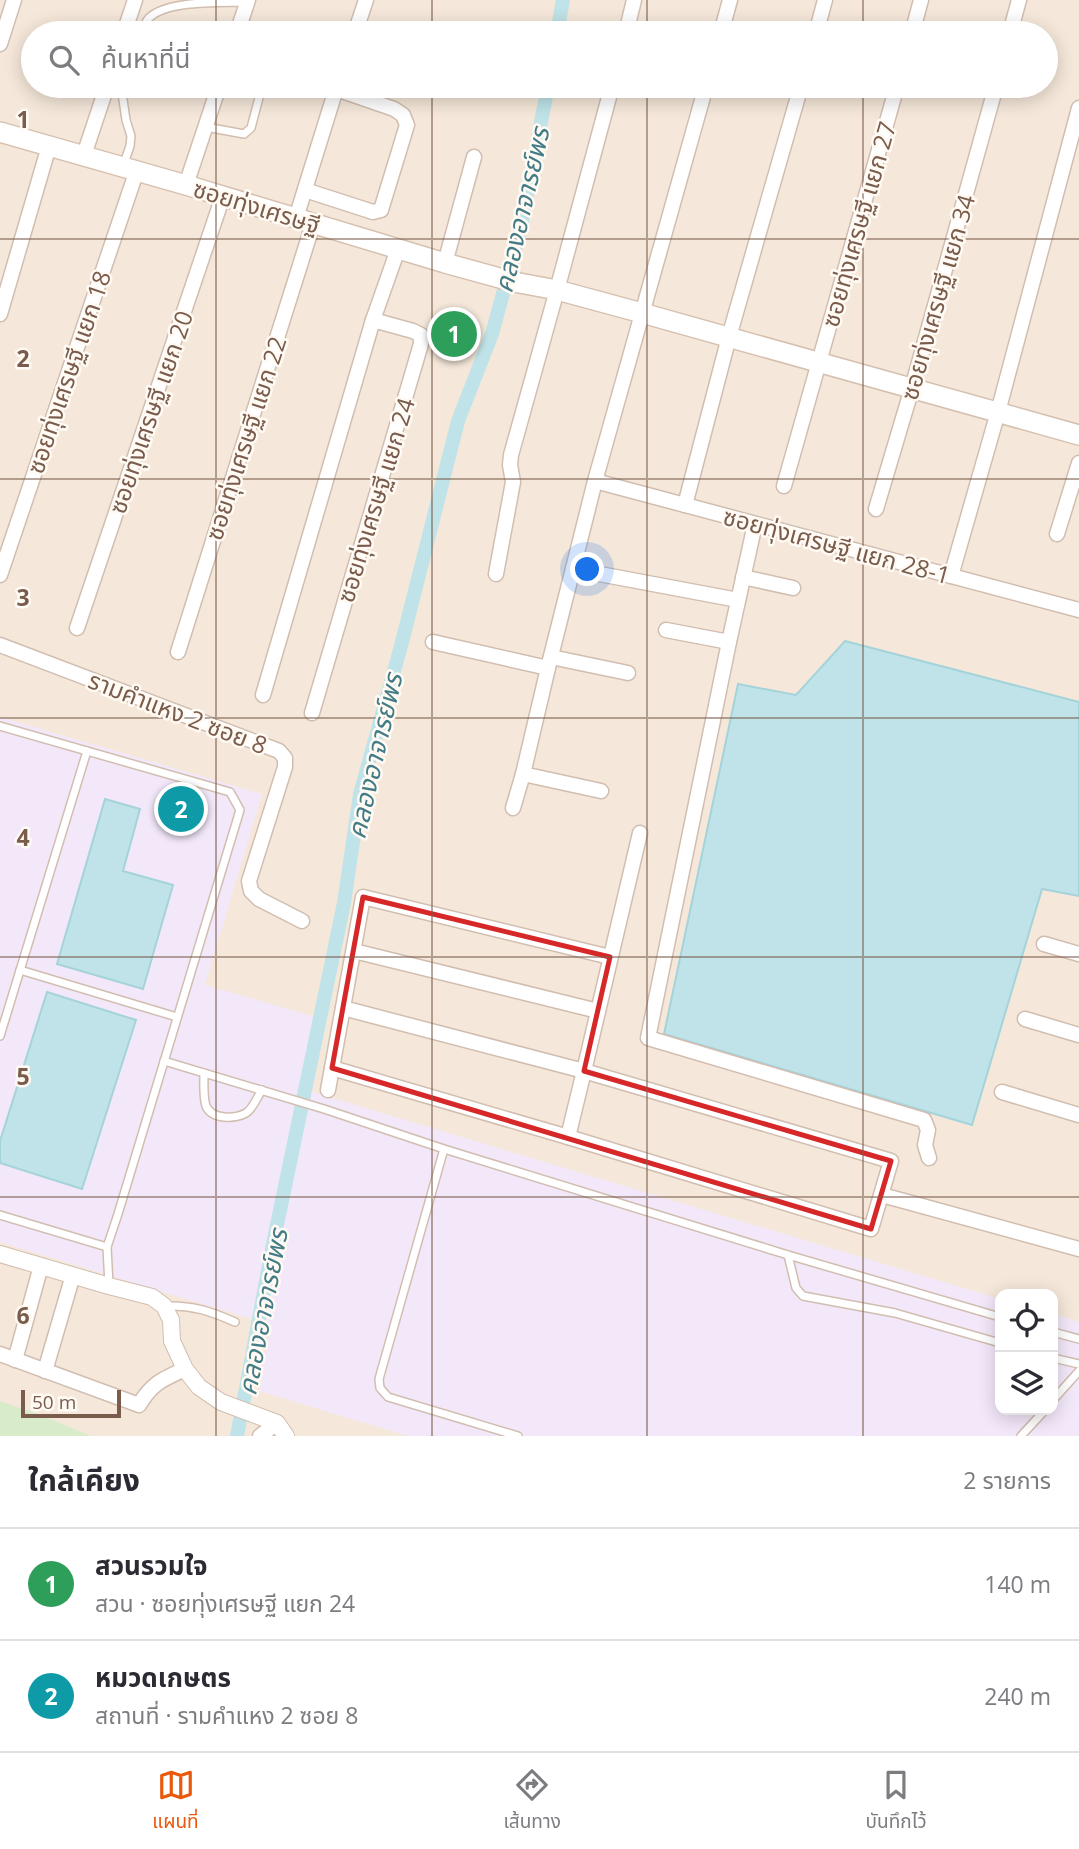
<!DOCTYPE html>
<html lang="th">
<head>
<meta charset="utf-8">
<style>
  :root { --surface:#fff; --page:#f7f7f7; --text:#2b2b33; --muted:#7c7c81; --line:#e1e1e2; --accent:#ea580c }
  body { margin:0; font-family:"Open Sans","Noto Sans Thai",sans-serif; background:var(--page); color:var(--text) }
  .controls { position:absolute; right:21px; bottom:21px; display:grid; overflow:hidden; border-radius:14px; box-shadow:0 4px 18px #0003 }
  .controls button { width:63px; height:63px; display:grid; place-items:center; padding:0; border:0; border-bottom:2px solid var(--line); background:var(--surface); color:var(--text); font:35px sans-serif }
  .scale { position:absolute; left:21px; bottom:18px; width:100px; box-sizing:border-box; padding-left:7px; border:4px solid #7a5c4d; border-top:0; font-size:19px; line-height:24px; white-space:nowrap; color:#7a5c4d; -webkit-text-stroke:5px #fffaf3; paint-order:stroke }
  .you { position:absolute; left:588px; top:570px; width:24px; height:24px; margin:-18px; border:5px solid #fff; border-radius:50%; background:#1a73e8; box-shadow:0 0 0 10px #1a73e833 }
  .badge { display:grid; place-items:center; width:46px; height:46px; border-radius:50%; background:var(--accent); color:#fff; font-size:23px; font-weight:700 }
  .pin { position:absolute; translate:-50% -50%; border:4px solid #fff; box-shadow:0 2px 7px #0006 }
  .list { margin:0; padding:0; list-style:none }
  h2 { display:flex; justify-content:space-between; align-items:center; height:91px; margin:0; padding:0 28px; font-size:30px }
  h2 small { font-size:23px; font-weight:400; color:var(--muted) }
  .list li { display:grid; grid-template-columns:46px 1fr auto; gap:21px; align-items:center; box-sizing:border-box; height:112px; padding:0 28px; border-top:2px solid var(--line) }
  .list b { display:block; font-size:26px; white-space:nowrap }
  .list p { margin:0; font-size:23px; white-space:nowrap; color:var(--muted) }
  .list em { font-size:23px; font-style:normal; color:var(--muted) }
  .icon { flex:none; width:38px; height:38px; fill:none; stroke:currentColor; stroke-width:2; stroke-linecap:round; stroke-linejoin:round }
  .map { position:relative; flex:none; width:1079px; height:1436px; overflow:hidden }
  .search { position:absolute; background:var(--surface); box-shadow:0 4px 18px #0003; left:21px; right:21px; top:21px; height:77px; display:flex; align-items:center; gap:18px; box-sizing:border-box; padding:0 24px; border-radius:38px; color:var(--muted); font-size:26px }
  .sheet { height:315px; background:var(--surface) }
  nav { display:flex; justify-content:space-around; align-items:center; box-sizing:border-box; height:98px; border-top:2px solid var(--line); background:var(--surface); font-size:19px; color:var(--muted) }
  nav a { display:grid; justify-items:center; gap:4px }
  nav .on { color:var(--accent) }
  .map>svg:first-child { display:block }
</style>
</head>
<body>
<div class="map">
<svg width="1079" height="1436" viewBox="0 0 1079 1436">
  <rect width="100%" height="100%" fill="#fdf6ec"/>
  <!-- residential -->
  <path fill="#f5e8da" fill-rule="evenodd" d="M0,0H1079V1436H0ZM33,33H1046V86H33ZM1000,1294H1053V1410H1000Z"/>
  <!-- education -->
  <path fill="#f3e8fa" d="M0,717L262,794L205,985L315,1017L299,1088L1000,1299V1410H1053V1314L1079,1322V1436H408L259,1391L271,1325L0,1242Z"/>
  <!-- green -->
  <g fill="#d8ecc9">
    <path d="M434,320L478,327L473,353L429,340Z"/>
    <path d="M0,1401L43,1416L91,1436H0Z"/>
  </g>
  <!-- water -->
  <g fill="#bfe3e8" stroke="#a5d3da" stroke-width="2">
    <path d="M845,641L1079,702V896L1042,889L972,1125L664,1034L738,684L796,695Z"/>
    <path d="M105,799L140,809L123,871L173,885L143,989L57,964Z"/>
    <path d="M47,992L136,1020L82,1189L0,1163V1141Z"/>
  </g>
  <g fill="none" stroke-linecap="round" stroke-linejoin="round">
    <!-- canal -->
    <g stroke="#bfe3e8" stroke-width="14">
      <path d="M557,33L563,0"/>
      <path d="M237,1436L273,1244L344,903L360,794L401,646L458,421L492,334L520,231L548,86"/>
    </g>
    <defs>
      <g id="service">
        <path d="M141,33C143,29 145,22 149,18C167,0 220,3 246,2"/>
        <path d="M121,86L126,120L131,136L130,146L123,166"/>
        <path d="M206,127L244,134L251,128L262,86"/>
        <path d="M0,726L230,792L240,810L118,1214L107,1247L109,1285"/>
        <path d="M20,970L177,1017"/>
        <path d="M0,1036L87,751"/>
        <path d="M164,1061L324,1109L444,1149L788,1255L1000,1317"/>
        <path d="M204,1073C204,1083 203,1097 206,1106C212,1120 235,1119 246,1113C253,1109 257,1097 262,1090"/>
        <path d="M444,1149L379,1379L380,1388L388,1397L518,1436"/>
        <path d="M0,1215L107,1247"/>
        <path d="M788,1255L796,1288L803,1296L895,1313L1000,1343"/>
        <path d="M165,1306C192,1305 210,1311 235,1322"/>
        <path d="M1053,1332L1079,1339"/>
        <path d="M1053,1358L1079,1364"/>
        <path d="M1053,1400L1079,1371"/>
        <path d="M1021,1436L1045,1410"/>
      </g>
      <g id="minor">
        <path d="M124,33L135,0"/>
        <path d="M237,33L248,0"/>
        <path d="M355,33L366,0"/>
        <path d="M626,33L634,0"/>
        <path d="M721,33L730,0"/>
        <path d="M816,33L825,0"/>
        <path d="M912,33L921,0"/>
        <path d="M1010,33L1019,0"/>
        <path d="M0,44L14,0"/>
        <path d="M84,155L107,86"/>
        <path d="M186,185L219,86"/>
        <path d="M305,190L373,212L381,210L407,125L403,115L394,109L336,89"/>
        <path d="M296,218L337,86"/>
        <path d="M445,263L474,157"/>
        <path d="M0,314L49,146"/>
        <path d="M595,481L1079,610"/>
        <path d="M784,486L897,86"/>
        <path d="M685,505L729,337L801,86"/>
        <path d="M876,509L912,388L996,86"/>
        <path d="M755,524L729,642L648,1038L924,1120L928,1130L925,1145L929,1158"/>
        <path d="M1057,534L1079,463"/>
        <path d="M573,569L738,600"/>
        <path d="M496,574L513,482L510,465L511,455L557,290L612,86"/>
        <path d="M0,575L137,170"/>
        <path d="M951,576L998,412L1079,108"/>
        <path d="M743,577L793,588"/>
        <path d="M77,628L223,196"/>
        <path d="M666,630L729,642"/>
        <path d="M433,642L548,668"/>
        <path d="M0,645L279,751L285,758V767L249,881L251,891L259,899L302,921"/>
        <path d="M178,652L313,224"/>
        <path d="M551,657L628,673"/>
        <path d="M263,695L373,320L398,249"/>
        <path d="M312,713L421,344V335L413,331L373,320"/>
        <path d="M601,791L523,774L548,668L595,481L706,86"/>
        <path d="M513,808L523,774"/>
        <path d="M1044,944L1079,954"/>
        <path d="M354,951L598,1011"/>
        <path d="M343,1008L584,1071L640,833"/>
        <path d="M1025,1019L1079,1035"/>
        <path d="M332,1068L568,1137"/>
        <path d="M584,1071L891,1161L871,1229L568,1137Z"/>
        <path d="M328,1090L363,897L610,957"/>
        <path d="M1002,1092L1079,1115"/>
        <path d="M882,1195L1079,1249"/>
        <path d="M0,1354L139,1405C152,1383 163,1379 185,1369"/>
        <path d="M15,1360L41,1266"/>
        <path d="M45,1371L73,1275"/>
        <path d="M260,1436L277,1423"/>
      </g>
      <path id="tertiary" d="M0,1254L109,1286L152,1297L164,1306L171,1320L172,1341L185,1369L199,1387L221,1402L277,1423L286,1436"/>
      <path id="secondary" d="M0,132L186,185L445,263L514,282L557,290L642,313L1079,435"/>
    </defs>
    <!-- service casing -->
    <use href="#service" stroke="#d1beb0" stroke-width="10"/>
    <!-- minor casing -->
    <use href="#minor" stroke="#d1beb0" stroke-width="17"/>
    <!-- tertiary casing -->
    <use href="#tertiary" stroke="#d1beb0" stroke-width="18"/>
    <!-- secondary casing -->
    <use href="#secondary" stroke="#d6c0b0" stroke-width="22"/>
    <!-- service -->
    <use href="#service" stroke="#fff" stroke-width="7"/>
    <!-- minor -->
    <use href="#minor" stroke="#fff" stroke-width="14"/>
    <!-- tertiary -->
    <use href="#tertiary" stroke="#fff" stroke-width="16"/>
    <!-- secondary -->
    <use href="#secondary" stroke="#fff" stroke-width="19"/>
  </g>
  <!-- marked area -->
  <path fill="none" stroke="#d62828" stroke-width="5" stroke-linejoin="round" d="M363,897L610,957L584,1071L891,1161L871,1229L332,1068Z"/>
  <!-- grid -->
  <path fill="none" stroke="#7a5c4d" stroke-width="2" stroke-opacity="0.55" d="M216,0V33M432,0V33M647,0V33M863,0V33M216,86V1436M432,86V1436M647,86V1436M863,86V1436M0,239H1079M0,479H1079M0,718H1079M0,957H1079M0,1197H1079"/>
  <g text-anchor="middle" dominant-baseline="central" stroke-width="5" stroke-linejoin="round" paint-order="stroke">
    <!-- street labels -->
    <g font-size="24" fill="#7a5c4d" stroke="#fffaf3">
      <text transform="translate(257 206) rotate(17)">ซอยทุ่งเศรษฐี</text>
      <text transform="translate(858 224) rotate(-74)">ซอยทุ่งเศรษฐี แยก 27</text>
      <text transform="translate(937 297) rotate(-74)">ซอยทุ่งเศรษฐี แยก 34</text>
      <text transform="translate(68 372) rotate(-71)">ซอยทุ่งเศรษฐี แยก 18</text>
      <text transform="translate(150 412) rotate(-71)">ซอยทุ่งเศรษฐี แยก 20</text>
      <text transform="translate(245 438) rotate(-72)">ซอยทุ่งเศรษฐี แยก 22</text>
      <text transform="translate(375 500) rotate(-73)">ซอยทุ่งเศรษฐี แยก 24</text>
      <text transform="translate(837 545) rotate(15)">ซอยทุ่งเศรษฐี แยก 28-1</text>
      <text transform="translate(178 712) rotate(21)">รามคำแหง 2 ซอย 8</text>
    </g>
    <!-- water labels -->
    <g font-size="26" font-style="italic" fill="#437c86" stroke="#fffaf3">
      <text transform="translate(521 210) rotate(-77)">คลองอาจารย์พร</text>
      <text transform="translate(374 756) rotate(-77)">คลองอาจารย์พร</text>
      <text transform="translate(262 1312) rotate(-79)">คลองอาจารย์พร</text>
    </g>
  </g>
  <g font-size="23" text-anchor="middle" font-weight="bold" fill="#7a5c4d" stroke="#fffaf3" stroke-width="5" stroke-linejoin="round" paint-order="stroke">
    <text x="23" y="128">1</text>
    <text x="23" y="367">2</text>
    <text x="23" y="606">3</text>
    <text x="23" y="846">4</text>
    <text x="23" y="1085">5</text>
    <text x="23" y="1324">6</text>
  </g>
</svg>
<div class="controls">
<button><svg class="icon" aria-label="locate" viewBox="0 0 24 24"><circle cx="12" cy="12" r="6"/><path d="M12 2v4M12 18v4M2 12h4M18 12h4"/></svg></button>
<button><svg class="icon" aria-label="layers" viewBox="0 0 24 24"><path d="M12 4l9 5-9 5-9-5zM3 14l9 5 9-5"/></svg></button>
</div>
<div class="scale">50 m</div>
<div class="you"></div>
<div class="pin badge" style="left:454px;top:334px;background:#2e9e5b">1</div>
<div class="pin badge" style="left:181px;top:809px;background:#0f9aa8">2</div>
<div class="search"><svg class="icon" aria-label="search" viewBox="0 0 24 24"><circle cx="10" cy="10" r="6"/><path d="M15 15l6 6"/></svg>ค้นหาที่นี่</div>
</div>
<section class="sheet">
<h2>ใกล้เคียง<small>2 รายการ</small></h2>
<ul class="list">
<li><span class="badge" style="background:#2e9e5b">1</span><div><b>สวนรวมใจ</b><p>สวน · ซอยทุ่งเศรษฐี แยก 24</p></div><em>140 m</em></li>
<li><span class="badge" style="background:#0f9aa8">2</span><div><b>หมวดเกษตร</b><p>สถานที่ · รามคำแหง 2 ซอย 8</p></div><em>240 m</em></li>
</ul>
</section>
<nav>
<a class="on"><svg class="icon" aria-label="map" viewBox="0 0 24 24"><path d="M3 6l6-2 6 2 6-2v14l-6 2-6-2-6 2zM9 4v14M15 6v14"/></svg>แผนที่</a>
<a><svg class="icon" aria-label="directions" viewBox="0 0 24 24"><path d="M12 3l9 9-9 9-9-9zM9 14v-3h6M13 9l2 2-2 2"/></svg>เส้นทาง</a>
<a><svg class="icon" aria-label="saved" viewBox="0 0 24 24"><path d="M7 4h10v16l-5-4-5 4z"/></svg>บันทึกไว้</a>
</nav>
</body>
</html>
